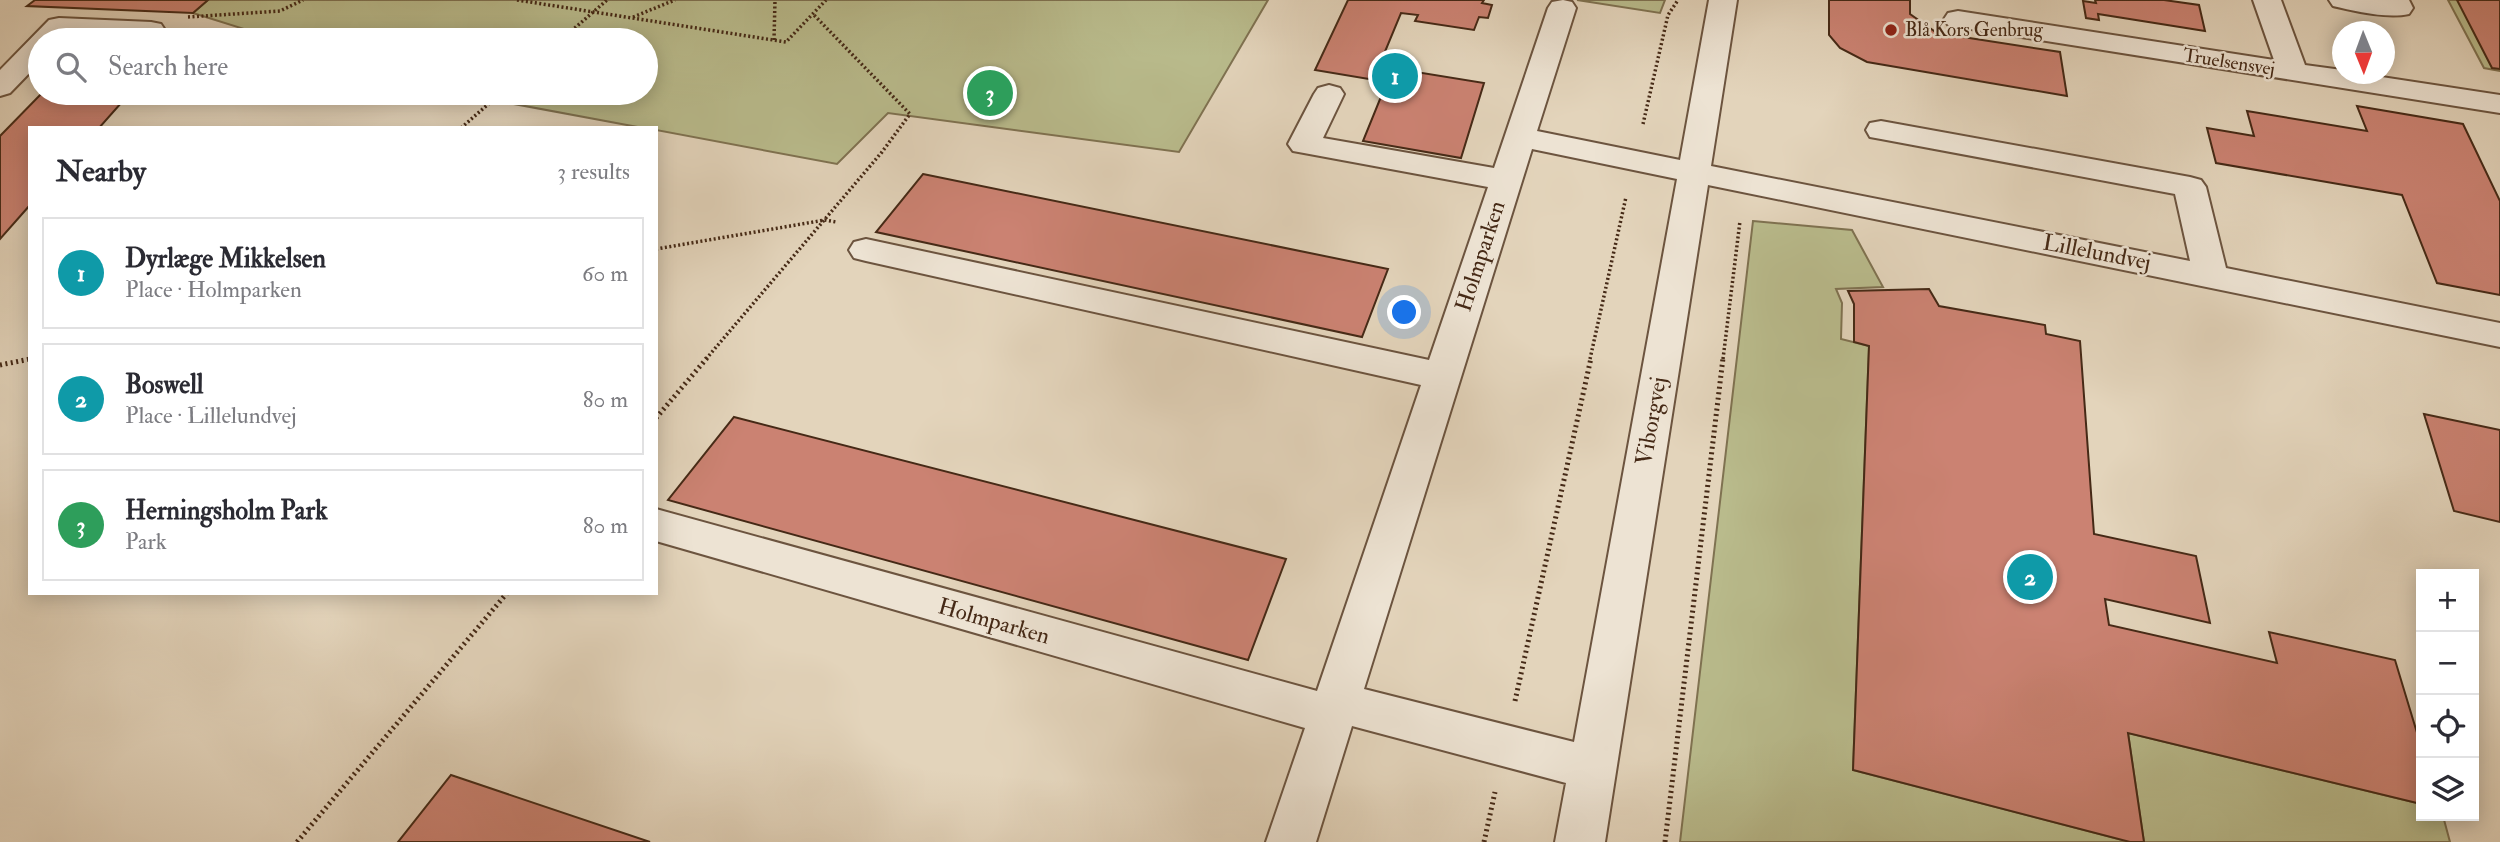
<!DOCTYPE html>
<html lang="en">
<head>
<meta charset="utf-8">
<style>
  :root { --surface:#fff; --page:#f2f2f3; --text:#2b2b33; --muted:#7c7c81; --line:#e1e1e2; --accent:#8f2418 }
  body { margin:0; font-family:"IM FELL Double Pica",serif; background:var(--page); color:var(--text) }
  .controls { position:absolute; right:21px; bottom:21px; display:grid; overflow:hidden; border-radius:0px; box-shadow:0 4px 18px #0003 }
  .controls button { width:63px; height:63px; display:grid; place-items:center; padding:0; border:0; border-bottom:2px solid var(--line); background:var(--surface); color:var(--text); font:35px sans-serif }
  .compass { position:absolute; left:2332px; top:21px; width:63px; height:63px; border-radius:50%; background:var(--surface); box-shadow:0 4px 18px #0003; rotate:179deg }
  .you { position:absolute; left:1405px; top:313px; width:24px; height:24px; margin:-18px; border:5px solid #fff; border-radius:50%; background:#1a73e8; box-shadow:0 0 0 10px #1a73e833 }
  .badge { display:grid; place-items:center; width:46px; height:46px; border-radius:50%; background:var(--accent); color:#fff; font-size:23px; font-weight:700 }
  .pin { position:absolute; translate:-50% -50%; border:4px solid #fff; box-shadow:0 2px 7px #0006 }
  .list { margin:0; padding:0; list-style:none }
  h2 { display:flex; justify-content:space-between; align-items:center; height:91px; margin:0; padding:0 28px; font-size:30px }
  h2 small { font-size:23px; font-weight:400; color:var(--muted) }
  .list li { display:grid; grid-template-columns:46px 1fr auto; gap:21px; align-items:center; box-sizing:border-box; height:112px; margin:0 14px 14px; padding:0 14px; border:2px solid var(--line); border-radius:0px }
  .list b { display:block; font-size:26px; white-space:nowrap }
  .list p { margin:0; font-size:23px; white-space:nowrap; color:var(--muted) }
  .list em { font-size:23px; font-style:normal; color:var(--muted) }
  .icon { flex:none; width:38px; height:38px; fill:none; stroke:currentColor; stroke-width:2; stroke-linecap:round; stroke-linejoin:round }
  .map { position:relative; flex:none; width:2500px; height:842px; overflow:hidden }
  .search { position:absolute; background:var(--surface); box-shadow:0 4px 18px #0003; left:28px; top:28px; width:630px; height:77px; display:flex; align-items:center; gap:18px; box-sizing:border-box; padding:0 24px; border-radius:38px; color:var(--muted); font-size:26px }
  .panel { position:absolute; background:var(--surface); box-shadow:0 4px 18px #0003; left:28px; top:126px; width:630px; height:469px; border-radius:0px }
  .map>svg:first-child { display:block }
</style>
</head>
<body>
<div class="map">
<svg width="2500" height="842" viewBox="0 0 2500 842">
  <rect width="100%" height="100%" fill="#e3d4bb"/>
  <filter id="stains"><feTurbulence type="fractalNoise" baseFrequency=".00286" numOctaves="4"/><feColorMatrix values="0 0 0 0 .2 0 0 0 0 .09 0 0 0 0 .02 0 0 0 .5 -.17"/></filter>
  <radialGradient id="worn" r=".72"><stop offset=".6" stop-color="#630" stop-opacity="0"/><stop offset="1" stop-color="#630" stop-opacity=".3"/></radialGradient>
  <!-- green -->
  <g fill="#b9bb8c" stroke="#7f7251" stroke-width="2">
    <path d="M208,0H1268L1179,152L888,113L837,164L656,130V128H643L455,93H646V40H279L193,13Z"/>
    <path d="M1577,0H1665L1660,13Z"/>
    <path d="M2448,0H2500V71L2484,68Z"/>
    <path d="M1753,221L1852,230L1883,287L1836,289L1842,303L1841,339L1869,346L1853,770L2130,842H1680Z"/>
    <path d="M2128,733L2421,804V816H2443L2450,842H2144Z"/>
  </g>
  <!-- building -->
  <g fill="#cb8272" stroke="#452916" stroke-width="2">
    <path d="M35,0H208L193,13L27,6Z"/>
    <path d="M1348,0H1484L1482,3L1492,5L1488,18L1479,17L1474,30L1415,21L1418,15L1401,13L1379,66L1484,83L1461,158L1363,141L1387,82L1315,70Z"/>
    <path d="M1829,0H1910V14L1937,33L2060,52L2067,96L1867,62L1840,48L1829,35Z"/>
    <path d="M2095,0H2164L2199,5L2205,31L2098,14L2099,20L2086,18L2083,1L2096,3Z"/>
    <path d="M2457,0H2500V69L2492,68Z"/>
    <path d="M42,93H130L99,128H30V205L0,239V136Z"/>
    <path d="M2357,106L2463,124L2500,201V295L2437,283L2402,195L2216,163L2207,128L2254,136L2247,111L2367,131Z"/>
    <path d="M923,174L1388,269L1362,337L876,232Z"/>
    <path d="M1929,289L1939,306L2045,325L2046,334L2080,341L2094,534L2196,556L2210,623L2105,599L2109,625L2277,663L2269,632L2395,660L2421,746V804L2128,733L2144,842H2130L1853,770L1869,346L1854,342V304L1848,291Z"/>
    <path d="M2424,414L2500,430V522L2454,511Z"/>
    <path d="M734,417L1286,559L1248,660L668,500Z"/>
    <path d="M451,775L650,842H398Z"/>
  </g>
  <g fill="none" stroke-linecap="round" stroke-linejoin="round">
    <defs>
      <g id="minor">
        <path d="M1563,0L1572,2L1576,8L1537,131L1680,160L1709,0H1737L1711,166L2190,261L2175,194L1881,139L1870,137L1866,130L1870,123L1881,121L2190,177L2201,180L2206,187L2226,268L2500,323V347L1708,185L1605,842H1555L1566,783L1352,726L1316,842H1266L1305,728L656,541V509L1317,691L1421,385L866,261L854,258L849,250L854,242L866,239L1429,360L1488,187L1304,153L1293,151L1288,144L1314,94L1318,88L1329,85L1340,88L1344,94L1323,138L1494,168L1548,8L1552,2ZM1532,149L1677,179L1574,742L1364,689Z"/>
        <path d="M2253,0H2281L2305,65L2342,70V74H2362L2500,95V113L1958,27L1948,25L1944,19L1948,13L1958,11L2274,60Z"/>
        <path d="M2329,0H2409L2413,8L2409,14C2387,19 2355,11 2333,6Z"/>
        <path d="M59,18L151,22L161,24L165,30L161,36L151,38L66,35L61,40H40V62L10,93L0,96V70L49,20Z"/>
      </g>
    </defs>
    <!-- minor casing -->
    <use href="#minor" stroke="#6c543f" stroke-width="4"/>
    <!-- path-far1 -->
    <g stroke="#452916" stroke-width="3.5" stroke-dasharray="2 2.5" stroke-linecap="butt">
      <path d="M517,0L786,42L826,0"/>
      <path d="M188,17L280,11L303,0"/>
      <path d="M633,17L675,0"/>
      <path d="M561,40L607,0"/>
      <path d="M774,40L775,0"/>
      <path d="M1643,124L1668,15L1678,0"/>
      <path d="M461,128L501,93"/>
      <path d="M656,249L825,220L836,222"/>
      <path d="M706,359L882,152L910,114L813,14"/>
      <path d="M1590,359L1626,197"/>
      <path d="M1723,359L1740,221"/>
    </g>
    <!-- path -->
    <g stroke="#452916" stroke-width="5" stroke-dasharray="2 3.5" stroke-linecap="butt">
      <path d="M0,365L30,359"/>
      <path d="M656,418L707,358"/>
      <path d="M1515,701L1591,358"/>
      <path d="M297,842L507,593"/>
      <path d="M1484,842L1495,792"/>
      <path d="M1665,842L1723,358"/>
    </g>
    <!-- minor -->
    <use href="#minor" fill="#ede3d3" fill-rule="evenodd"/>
  </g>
  <!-- markers -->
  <circle fill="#8f2418" stroke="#ede3d3" stroke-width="2.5" cx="1891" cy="30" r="7"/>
  <g text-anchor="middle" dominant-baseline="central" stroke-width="5" stroke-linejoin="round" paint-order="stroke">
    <!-- far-poi labels -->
    <g font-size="19" fill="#452916" stroke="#ede3d3" text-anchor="start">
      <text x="1905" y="30">Blå Kors Genbrug</text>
    </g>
    <!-- far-street labels -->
    <g font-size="19" fill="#452916" stroke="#ede3d3">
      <text transform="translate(2229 62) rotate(9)">Truelsensvej</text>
    </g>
    <!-- street labels -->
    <g font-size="23" fill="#452916" stroke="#ede3d3">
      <text transform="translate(2097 252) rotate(11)">Lillelundvej</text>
      <text transform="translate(1480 256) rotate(-72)">Holmparken</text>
      <text transform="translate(1651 421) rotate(-80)">Viborgvej</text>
      <text transform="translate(994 621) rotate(16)">Holmparken</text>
    </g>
  </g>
  <rect width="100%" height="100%" filter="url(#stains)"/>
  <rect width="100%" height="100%" fill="url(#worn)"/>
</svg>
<div class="controls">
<button>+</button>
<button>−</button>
<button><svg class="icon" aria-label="locate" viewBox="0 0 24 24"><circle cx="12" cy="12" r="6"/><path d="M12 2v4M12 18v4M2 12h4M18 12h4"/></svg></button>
<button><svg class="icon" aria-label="layers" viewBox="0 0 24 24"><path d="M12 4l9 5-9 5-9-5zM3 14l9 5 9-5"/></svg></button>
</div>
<svg class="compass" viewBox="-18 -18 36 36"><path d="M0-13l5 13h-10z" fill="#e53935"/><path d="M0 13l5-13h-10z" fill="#7c7c81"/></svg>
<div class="you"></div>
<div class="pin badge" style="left:1395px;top:76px;background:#0f9aa8">1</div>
<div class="pin badge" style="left:2030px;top:577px;background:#0f9aa8">2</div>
<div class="pin badge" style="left:990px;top:93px;background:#2e9e5b">3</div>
<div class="search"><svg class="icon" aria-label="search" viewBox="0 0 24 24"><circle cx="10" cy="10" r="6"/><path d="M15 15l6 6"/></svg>Search here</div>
<section class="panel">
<h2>Nearby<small>3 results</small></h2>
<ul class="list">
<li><span class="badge" style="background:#0f9aa8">1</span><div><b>Dyrlæge Mikkelsen</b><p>Place · Holmparken</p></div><em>60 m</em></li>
<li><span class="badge" style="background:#0f9aa8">2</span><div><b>Boswell</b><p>Place · Lillelundvej</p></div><em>80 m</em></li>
<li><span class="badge" style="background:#2e9e5b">3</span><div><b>Herningsholm Park</b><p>Park</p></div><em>80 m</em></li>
</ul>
</section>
</div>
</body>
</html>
